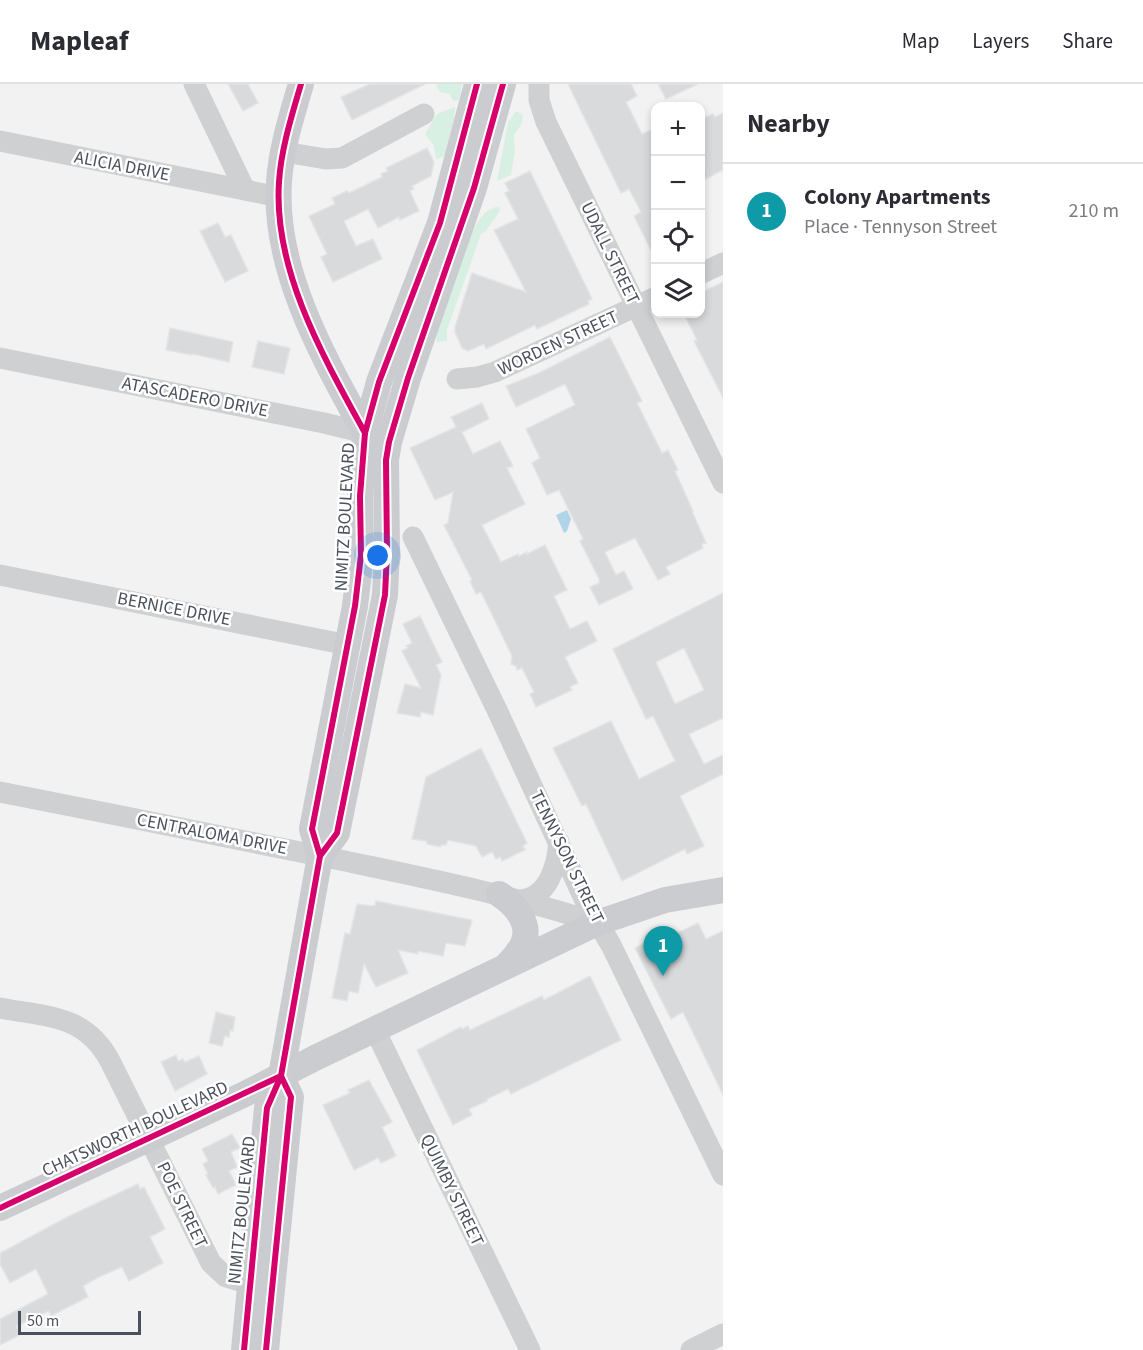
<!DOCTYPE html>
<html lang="en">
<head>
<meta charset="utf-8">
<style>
  :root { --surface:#fff; --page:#f7f7f7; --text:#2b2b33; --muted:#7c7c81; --line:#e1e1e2; --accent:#d93025 }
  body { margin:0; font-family:"Source Sans 3",sans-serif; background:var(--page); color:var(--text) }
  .controls { position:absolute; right:18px; top:18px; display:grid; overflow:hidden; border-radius:12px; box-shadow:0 3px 9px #0003 }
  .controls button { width:54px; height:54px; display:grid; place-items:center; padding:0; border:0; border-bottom:2px solid var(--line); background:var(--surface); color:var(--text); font:30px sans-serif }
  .scale { position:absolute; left:18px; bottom:15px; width:123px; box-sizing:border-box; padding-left:6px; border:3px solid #4a515d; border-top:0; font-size:16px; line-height:21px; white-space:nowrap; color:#4a515d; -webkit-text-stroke:4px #fff; paint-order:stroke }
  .you { position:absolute; left:378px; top:472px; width:21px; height:21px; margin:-15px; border:4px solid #fff; border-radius:50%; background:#1a73e8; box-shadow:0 0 0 9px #1a73e833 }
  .badge { display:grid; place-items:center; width:39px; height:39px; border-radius:50%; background:var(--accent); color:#fff; font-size:20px; font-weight:700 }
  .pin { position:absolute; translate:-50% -50px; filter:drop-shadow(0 2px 3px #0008) }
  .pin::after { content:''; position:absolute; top:32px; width:21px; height:18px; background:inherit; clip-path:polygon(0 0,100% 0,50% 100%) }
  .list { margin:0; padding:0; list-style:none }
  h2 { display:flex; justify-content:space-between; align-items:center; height:78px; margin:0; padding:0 24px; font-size:26px }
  h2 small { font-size:20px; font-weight:400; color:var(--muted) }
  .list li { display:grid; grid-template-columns:39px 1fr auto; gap:18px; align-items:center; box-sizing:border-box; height:96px; padding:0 24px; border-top:2px solid var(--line) }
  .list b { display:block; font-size:22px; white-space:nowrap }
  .list p { margin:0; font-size:20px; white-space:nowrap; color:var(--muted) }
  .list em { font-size:20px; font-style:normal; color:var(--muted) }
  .icon { flex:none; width:33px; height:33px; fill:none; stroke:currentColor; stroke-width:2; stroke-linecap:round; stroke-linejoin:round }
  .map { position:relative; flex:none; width:723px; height:1266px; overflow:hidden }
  header { display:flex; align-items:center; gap:36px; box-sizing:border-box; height:84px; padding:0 30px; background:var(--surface); border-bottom:2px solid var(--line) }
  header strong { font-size:28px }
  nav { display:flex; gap:33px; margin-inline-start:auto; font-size:21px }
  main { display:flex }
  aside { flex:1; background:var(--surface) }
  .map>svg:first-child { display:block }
</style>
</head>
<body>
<header>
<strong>Mapleaf</strong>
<nav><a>Map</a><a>Layers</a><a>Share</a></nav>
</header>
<main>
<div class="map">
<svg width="723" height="1266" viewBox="0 0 723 1266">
  <rect width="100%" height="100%" fill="#f2f2f2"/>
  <!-- green -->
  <g fill="#d8efe4">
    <path d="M438,0H462L459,16L453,17L450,10L440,8L436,2Z"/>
    <path d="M455,23L454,35L445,72L436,75L434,61L425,50L437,30Z"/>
    <path d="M516,27L523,31L522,39L514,51L515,68L511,91L497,97L508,39Z"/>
    <path d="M499,122L500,127L485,148L481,150L447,246V257L437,258L436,248C447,217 463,155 483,131C487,126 493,124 499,122Z"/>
  </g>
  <!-- water -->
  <path fill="#b0d5ea" d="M567,426L571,435L567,447L564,449L556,431Z"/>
  <!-- building -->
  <g fill="#d9dadc" stroke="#e3e4e5" stroke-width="1.5" fill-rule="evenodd">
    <path d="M228,0H248L258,19L243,27Z"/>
    <path d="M370,0H425L352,36L341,13Z"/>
    <path d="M568,0H631L637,12L626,18L642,50L656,44V176L634,132L641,128L629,105L621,109Z"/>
    <path d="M658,0H698L666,15Z"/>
    <path d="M723,29V86L700,98V36L713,30L715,33Z"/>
    <path d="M427,64L434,78L431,92L412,102L414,105L410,107L419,127L400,136L399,133L378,144L368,125L344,137L356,162L373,155L382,175L333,198L321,173L327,170L309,132L335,120L332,114L347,107L349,109L382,93L381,90L388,87L386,84Z"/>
    <path d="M530,87L592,215L588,217L589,220L537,245L535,241L486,265L484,260L468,267L462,264L455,248V243L472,189L526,208L494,146L518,135L505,109L509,107L505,99Z"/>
    <path d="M218,139L225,153L231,151L248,187L225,198L200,147Z"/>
    <path d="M723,198V314L694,257L697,256L684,230H700V209Z"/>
    <path d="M170,244L233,258L229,278L193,270L192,271L166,266Z"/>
    <path d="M610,253L642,317L637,319L662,369L668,366L678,386L675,387L693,427H692L706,459L702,460L703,464L666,483L670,490L658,496L635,454L605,468L616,491L624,487L633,505L599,521L590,503L599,499V495L580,457L583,455L559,406L547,411L532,379L540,374L526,345L575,321L565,300L516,323L506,302L539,289Z"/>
    <path d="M258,257L290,264L284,290L252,283Z"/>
    <path d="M482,319L489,335L462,348L473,370L500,357L513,382L507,384L525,420L482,441L501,478L518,470L519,472L527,468V470L545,461L567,506L554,512L570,545L587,537L597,557L565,573L578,599L570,603L572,606L536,623L530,610L534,608L522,584L517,586L516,582L511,580L512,572L481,508L476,510L470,497L472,496L444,441L448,439L453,408L435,416L410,364L456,343L451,333Z"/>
    <path d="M723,509V634L689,650L704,680L723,671V690L680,712L704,762L687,770L685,765L622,797L586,720L582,722L553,664L611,637L639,695L675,677L653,632L646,635L613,565ZM684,564L704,606L675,620L656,578Z"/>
    <path d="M420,532L442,578L436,581L441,591L433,631L421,628L420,633L397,629L405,600L421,604L402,567L408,564L406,562L412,559L403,540Z"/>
    <path d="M481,664L527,759L523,762L525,766L502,777L500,773L496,775L492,768L482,773L476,762L448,756L446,761H442L440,763L427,760L426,757L412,755L426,693Z"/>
    <path d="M376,817L472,836L465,862L446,859L443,872L418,867V870L398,866L408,889L376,903L364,880L358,909L349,907L347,917L332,914L345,849L350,850L357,820L372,822L375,821Z"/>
    <path d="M698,839L706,855L723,847V1011L683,928L671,935L635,864L654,854L657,859Z"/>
    <path d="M590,892L621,956L511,1010L508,1005L487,1015V1017L469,1025L472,1031L453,1041L417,966L461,943L462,945L468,942L470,946L542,912L544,916Z"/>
    <path d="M216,928L235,933L233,947L230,946L229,953L225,952L222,962L209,959Z"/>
    <path d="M176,971L178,977L183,975L185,978L199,972L207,990L175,1007L161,978Z"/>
    <path d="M369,996L392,1038L382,1043L396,1072L381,1079L378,1074L354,1086L323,1021L350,1009L348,1006Z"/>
    <path d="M232,1050L240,1064L231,1068L237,1083L229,1087L236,1101L218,1110L215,1103L213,1104L206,1091L208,1090L203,1080L208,1077L202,1065Z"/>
    <path d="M138,1100L140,1105L144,1103L165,1145L150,1153L163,1179L129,1197L122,1183L99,1193L83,1202L88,1213L51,1232L49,1227L16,1242L20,1251L0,1261V1235L48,1210L36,1185L10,1199L0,1180V1169L69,1132Z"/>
  </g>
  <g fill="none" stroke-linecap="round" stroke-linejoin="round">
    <!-- minor -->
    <g stroke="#ced0d2" stroke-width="21">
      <path d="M194,0L245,106L279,113"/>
      <path d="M539,0V16L546,38L723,399"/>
      <path d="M0,57L245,106"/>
      <path d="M284,68L326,75L342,74L424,30"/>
      <path d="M700,190L723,179"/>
      <path d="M0,274L324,339L365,349"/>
      <path d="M457,295L477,293L495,288L656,213"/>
      <path d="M413,453L497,626L587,821L611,861L723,1091"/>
      <path d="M0,491L348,561"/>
      <path d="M0,708C115,731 230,753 345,777C430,795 515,812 597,839"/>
      <path d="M521,816C549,813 557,781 559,758"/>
      <path d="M0,924C47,933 85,930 110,977L211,1179L226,1193L250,1200"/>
      <path d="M375,946L530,1266"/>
      <path d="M691,1266L723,1250"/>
    </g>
    <!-- major -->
    <g stroke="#cacccf" stroke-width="26">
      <path d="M301,0C292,31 281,65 279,98C273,186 324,274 365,349"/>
      <path d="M320,772L312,745L355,522L361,471L360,412L365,349L379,298L440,139L477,0"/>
      <path d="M499,810C516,821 533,841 522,862C518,869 512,876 507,881"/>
      <path d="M0,1124L245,1010L315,974L597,839L665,816L723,806"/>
      <path d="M244,1266L267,1024L281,992L320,772L337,749L385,511L387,468L386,376L389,358L408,294L474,104L503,0"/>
      <path d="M266,1266L291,1013L281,992"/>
    </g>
    <defs>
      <g id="cycleway">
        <path d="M301,0C292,31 281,65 279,98C273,186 324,274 365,349"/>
        <path d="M320,772L312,745L355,522L361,471L360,412L365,349L379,298L440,139L477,0"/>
        <path d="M0,1124L281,992"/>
        <path d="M244,1266L267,1024L281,992L320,772L337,749L385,511L387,468L386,376L389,358L408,294L474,104L503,0"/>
        <path d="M266,1266L291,1013L281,992"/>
      </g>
    </defs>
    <!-- cycleway casing -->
    <use href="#cycleway" stroke="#fff" stroke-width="10"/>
    <!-- cycleway -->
    <use href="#cycleway" stroke="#d6006c" stroke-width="6"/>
  </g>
  <g text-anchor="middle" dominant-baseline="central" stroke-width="5" stroke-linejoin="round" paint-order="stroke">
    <!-- street labels -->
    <g font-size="18" fill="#4a515d" stroke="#fff">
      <text transform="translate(122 82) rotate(11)">ALICIA DRIVE</text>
      <text transform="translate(610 169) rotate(64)">UDALL STREET</text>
      <text transform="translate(558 259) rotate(-25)">WORDEN STREET</text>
      <text transform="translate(195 313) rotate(11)">ATASCADERO DRIVE</text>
      <text transform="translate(345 433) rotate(-87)">NIMITZ BOULEVARD</text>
      <text transform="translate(174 525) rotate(11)">BERNICE DRIVE</text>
      <text transform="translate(212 750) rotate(11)">CENTRALOMA DRIVE</text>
      <text transform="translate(567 773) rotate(64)">TENNYSON STREET</text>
      <text transform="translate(135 1045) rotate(-25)">CHATSWORTH BOULEVARD</text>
      <text transform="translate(452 1106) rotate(64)">QUIMBY STREET</text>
      <text transform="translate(182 1121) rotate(64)">POE STREET</text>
      <text transform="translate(242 1126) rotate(-84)">NIMITZ BOULEVARD</text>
    </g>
  </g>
</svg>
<div class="controls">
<button>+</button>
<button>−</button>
<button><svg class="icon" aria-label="locate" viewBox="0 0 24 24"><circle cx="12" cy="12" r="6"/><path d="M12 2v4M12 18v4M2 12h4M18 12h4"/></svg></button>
<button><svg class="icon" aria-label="layers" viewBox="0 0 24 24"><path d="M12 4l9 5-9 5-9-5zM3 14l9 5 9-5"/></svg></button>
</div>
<div class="scale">50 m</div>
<div class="you"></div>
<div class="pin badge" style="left:663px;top:892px;background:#0f9aa8">1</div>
</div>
<aside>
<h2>Nearby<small></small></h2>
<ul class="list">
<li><span class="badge" style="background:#0f9aa8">1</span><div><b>Colony Apartments</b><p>Place · Tennyson Street</p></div><em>210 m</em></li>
</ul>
</aside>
</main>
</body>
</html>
